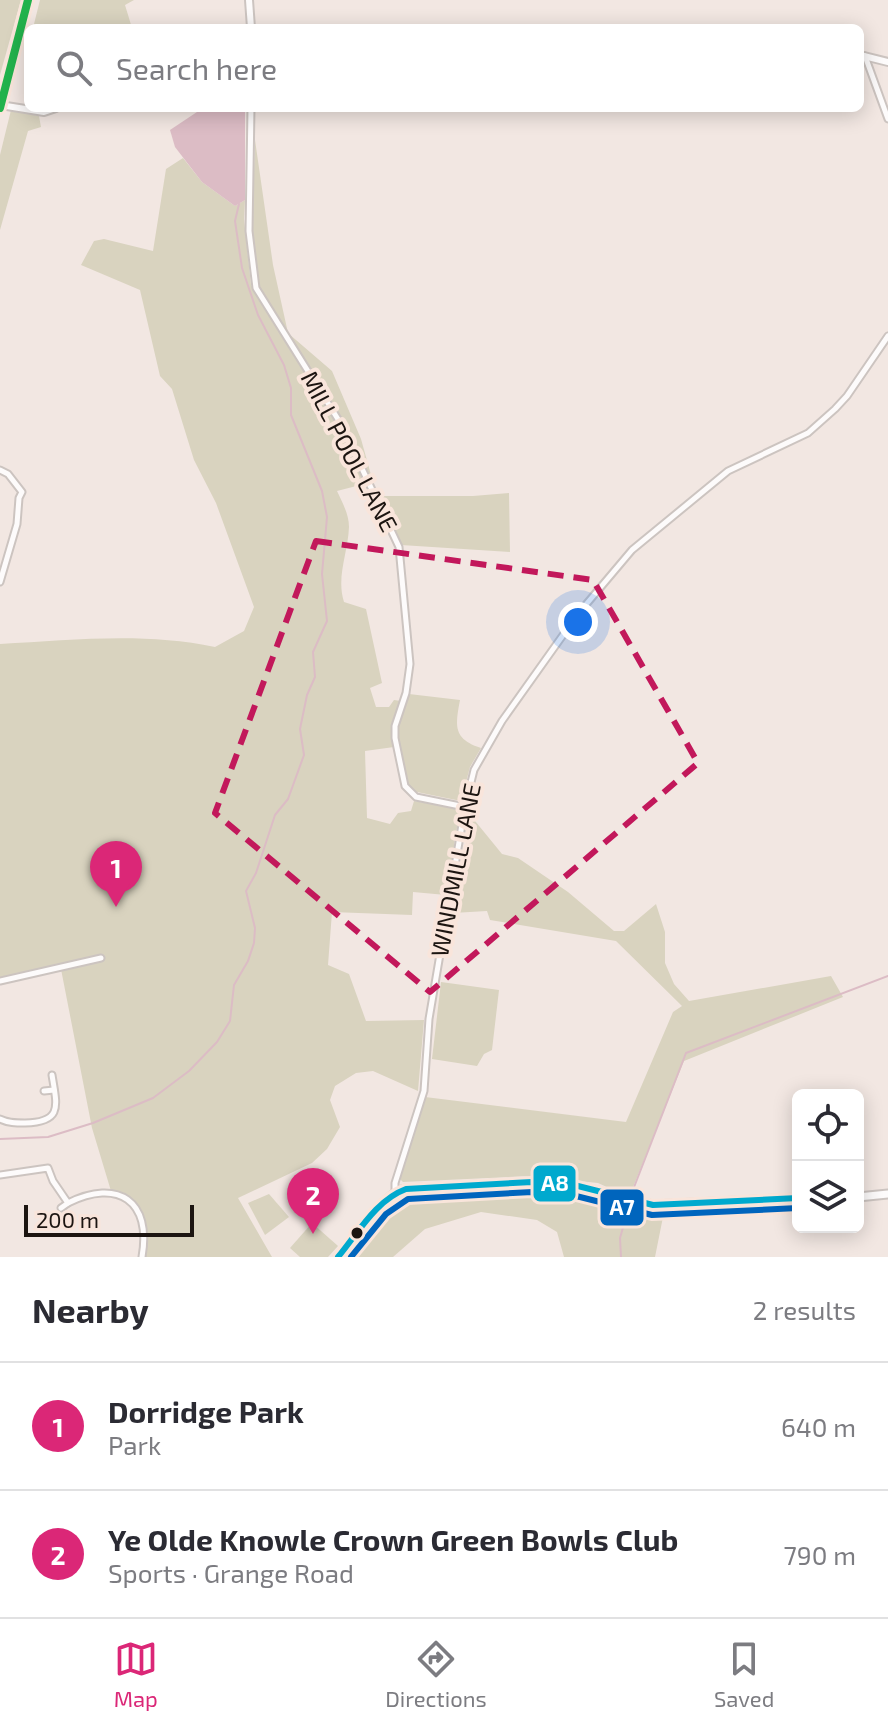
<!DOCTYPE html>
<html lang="en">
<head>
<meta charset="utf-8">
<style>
  :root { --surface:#fff; --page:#f7f7f7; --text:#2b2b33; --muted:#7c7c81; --line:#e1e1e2; --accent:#db2777 }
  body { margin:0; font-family:"Exo 2",sans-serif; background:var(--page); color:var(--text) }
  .controls { position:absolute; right:24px; bottom:24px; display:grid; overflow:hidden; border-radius:12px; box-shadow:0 4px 20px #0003 }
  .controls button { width:72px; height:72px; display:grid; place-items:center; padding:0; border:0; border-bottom:2px solid var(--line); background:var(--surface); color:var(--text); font:40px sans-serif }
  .scale { position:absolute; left:24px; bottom:20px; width:170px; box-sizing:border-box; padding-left:8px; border:4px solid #1c1511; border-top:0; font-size:22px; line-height:28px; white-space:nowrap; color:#1c1511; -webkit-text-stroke:6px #f9e5db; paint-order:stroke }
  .you { position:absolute; left:578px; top:622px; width:28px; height:28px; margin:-20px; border:6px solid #fff; border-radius:50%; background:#1a73e8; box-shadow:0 0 0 12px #1a73e833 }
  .badge { display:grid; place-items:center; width:52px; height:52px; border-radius:50%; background:var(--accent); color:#fff; font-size:26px; font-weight:700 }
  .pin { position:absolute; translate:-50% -66px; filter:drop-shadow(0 2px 4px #0008) }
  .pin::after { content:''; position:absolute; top:42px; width:28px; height:24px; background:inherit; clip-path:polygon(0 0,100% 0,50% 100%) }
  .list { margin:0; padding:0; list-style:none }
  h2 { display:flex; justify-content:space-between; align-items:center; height:104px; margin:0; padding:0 32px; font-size:34px }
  h2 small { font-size:26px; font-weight:400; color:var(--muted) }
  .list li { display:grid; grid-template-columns:52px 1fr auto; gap:24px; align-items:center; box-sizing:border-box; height:128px; padding:0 32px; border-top:2px solid var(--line) }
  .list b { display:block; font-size:30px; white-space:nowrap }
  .list p { margin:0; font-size:26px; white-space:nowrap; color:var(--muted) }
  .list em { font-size:26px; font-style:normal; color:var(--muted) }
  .icon { flex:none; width:44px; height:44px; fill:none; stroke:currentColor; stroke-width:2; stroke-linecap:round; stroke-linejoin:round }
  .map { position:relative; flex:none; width:888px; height:1257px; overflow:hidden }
  .search { position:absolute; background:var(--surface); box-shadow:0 4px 20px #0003; left:24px; right:24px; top:24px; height:88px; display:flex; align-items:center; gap:20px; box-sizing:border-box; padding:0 28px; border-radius:12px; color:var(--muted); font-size:30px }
  .sheet { height:360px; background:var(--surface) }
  nav { display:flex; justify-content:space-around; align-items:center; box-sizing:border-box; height:112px; border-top:2px solid var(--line); background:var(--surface); font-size:22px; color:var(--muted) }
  nav a { display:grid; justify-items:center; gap:4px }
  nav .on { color:var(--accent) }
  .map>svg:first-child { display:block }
</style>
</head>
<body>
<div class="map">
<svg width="888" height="1257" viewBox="0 0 888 1257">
  <rect width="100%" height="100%" fill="#f2e7e2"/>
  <!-- green -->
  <g fill="#d9d3bf">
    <path d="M0,0H21L0,75Z"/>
    <path d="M40,0H134L125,5L132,28H33Z"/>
    <path d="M11,110L39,116L41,127L28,131L0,230V155Z"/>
    <path d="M255,140L273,265L288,333L259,287L252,233Z"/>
    <path d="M183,158L202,182L235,206L245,200L244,219L251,285L340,424L368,483L337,491C342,502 349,514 349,527C348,553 336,577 344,602L366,609L382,683L370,688L376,707H389L394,700L401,701L393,729L394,747L365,751L367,818L390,824L398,813L411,811L414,801L460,809L446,895L413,892L412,915L332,912L328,965L349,974L366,1021L424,1020L418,1091L373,1071L356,1073L335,1086L330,1100L340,1127L327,1149L312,1163L238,1198L272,1257H144C150,1226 144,1202 111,1191L92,1128L60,964L0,979V644C72,640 144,632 215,647L244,631L254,607L216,503L194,460L172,389L160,376L140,290L81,265L94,241L104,239L153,251L166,169Z"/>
    <path d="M289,334L332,371L361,439L373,482L344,423Z"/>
    <path d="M509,493L510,552L401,545L383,496H473Z"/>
    <path d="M409,694L460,700C455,726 453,739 481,748L470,767L461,801L412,791L407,784L397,728Z"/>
    <path d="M471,816L502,854L518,858L568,892L614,931H624L656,904L665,932V963L674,984L689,1001L831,976L843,997L684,1061L629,1197L598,1183L530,1176L403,1182L400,1179L425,1097L626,1122L673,1012L682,1006L616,941L490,920L487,911L453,913Z"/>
    <path d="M441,982L499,990L492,1050L484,1054L477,1066L432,1059Z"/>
    <path d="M412,1193H577L634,1209L664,1212L655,1257H564L557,1232L537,1220L481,1212L425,1229L393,1257H354L348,1252C366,1229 381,1199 412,1193Z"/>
    <path d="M269,1194L289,1217L265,1235L248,1203Z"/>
    <path d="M312,1223L338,1246L328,1257H300L290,1248Z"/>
  </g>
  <!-- water -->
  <path fill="#dcbcc5" d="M203,108H245V200L235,206L202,182L175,147L170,130Z"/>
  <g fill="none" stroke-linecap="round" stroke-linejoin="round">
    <!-- stream -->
    <g stroke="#dcbcc5" stroke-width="2">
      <path d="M0,1139L48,1137L93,1123L153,1098L189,1071L217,1042L230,1021L234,985L248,961L254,943L255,928L246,891L256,873L275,815L288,799L304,755L300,729L307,695L315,677L313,652L327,621L322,574L327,517L322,491L291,415V388L284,365L258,315L242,268L235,221L239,204"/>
      <path d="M631,1195L686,1053L888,976"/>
      <path d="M621,1257L620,1238L629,1207"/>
    </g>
    <defs>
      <g id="minor">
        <path d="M865,56L888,119"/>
        <path d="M251,108L249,231L256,288L341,424L399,547L410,664L406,693L395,726V738L405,786L416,797L465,807"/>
        <path d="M0,470L8,474L22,492L19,498L17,524L0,582"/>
        <path d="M0,981L101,958"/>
        <path d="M44,1091L54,1090"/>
        <path d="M0,1119C8,1123 16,1123 25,1123C63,1122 57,1106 52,1075"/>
        <path d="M0,1175L48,1168L53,1181L68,1203C118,1178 152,1201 142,1257"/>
        <path d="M395,1192V1183L424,1091L429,1019L465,807L474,770L502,721L578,614L632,550L728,471L808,433L835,409L847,396L888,336"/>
        <path d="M61,1208L68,1203"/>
      </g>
      <g id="tertiary">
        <path d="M249,0L251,28"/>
        <path d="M860,55L888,62"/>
        <path d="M0,105L44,112L56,108"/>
      </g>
      <g id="secondary">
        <path d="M858,1197L888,1194"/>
        <path d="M338,1257C355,1238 383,1193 406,1189L532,1182L574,1185L653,1205L798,1198"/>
      </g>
    </defs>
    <!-- minor casing -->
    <use href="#minor" stroke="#ccc4c0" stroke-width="9"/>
    <!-- tertiary casing -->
    <use href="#tertiary" stroke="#ccc4c0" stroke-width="10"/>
    <!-- secondary casing -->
    <use href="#secondary" stroke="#ccc4c0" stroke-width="11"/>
    <!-- minor -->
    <use href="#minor" stroke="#fdfbfb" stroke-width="5"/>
    <!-- tertiary -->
    <use href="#tertiary" stroke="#fdfbfb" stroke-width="6"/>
    <!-- secondary -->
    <use href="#secondary" stroke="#fdfbfb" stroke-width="7"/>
    <defs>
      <path id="bus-1" d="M338,1257C358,1233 376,1200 406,1189L532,1182L574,1185L653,1205L798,1198"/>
      <path id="bus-2" d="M351,1257L386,1214L408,1199L532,1192L572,1195L652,1215L798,1208"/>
    </defs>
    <!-- bus-1 casing -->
    <use href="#bus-1" stroke="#f9e5db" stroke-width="12"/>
    <!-- bus-2 casing -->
    <use href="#bus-2" stroke="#f9e5db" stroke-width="12"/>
    <!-- bus-1 -->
    <use href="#bus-1" stroke="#00a9ce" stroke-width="6"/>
    <!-- bus-2 -->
    <use href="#bus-2" stroke="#0065bd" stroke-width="6"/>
    <defs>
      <path id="rail-1" d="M0,108L28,0"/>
    </defs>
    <!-- rail-1 casing -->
    <use href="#rail-1" stroke="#f9e5db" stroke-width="14"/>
    <!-- rail-1 -->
    <use href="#rail-1" stroke="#22b24c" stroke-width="8"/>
  </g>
  <!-- marked area -->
  <path fill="none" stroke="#c2185b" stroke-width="6" stroke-dasharray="16 10" stroke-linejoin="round" d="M316,541L593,580L698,763L430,992L215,813Z"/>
  <!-- markers -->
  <circle fill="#1c1511" stroke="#f9e5db" stroke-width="3" cx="357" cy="1233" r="7"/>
  <g text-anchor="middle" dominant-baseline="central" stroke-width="8" stroke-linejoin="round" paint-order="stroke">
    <!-- street labels -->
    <g font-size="24" fill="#1c1511" stroke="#f9e5db">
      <text transform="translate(350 451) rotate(62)">MILL POOL LANE</text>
      <text transform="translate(455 870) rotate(-79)">WINDMILL LANE</text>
    </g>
  </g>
  <g stroke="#f9e5db" stroke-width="3">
    <rect x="532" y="1164" width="45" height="39" rx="8" fill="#00a9ce"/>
    <rect x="599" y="1188" width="46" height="39" rx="8" fill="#0065bd"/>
  </g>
  <g font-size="22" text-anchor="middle" font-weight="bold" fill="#fff">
    <text x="555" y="1191">A8</text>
    <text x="622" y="1215">A7</text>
  </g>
</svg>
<div class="controls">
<button><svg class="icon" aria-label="locate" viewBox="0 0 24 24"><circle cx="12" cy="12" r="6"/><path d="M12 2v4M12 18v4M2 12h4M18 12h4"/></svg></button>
<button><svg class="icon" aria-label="layers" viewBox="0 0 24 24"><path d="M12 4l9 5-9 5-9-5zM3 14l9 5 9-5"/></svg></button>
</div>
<div class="scale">200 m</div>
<div class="you"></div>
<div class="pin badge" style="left:116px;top:907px">1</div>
<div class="pin badge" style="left:313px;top:1234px">2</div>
<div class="search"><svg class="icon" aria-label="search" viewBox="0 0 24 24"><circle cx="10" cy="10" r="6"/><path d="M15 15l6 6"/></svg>Search here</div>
</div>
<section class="sheet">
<h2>Nearby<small>2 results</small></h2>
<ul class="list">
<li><span class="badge">1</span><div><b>Dorridge Park</b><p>Park</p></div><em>640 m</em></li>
<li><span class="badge">2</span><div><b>Ye Olde Knowle Crown Green Bowls Club</b><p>Sports · Grange Road</p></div><em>790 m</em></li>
</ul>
</section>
<nav>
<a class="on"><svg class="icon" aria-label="map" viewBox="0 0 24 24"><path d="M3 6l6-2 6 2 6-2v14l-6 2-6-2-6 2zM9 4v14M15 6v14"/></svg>Map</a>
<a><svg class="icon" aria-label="directions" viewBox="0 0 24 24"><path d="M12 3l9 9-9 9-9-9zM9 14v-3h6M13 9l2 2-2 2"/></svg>Directions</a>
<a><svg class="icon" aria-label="saved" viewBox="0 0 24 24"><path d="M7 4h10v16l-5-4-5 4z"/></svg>Saved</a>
</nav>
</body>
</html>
